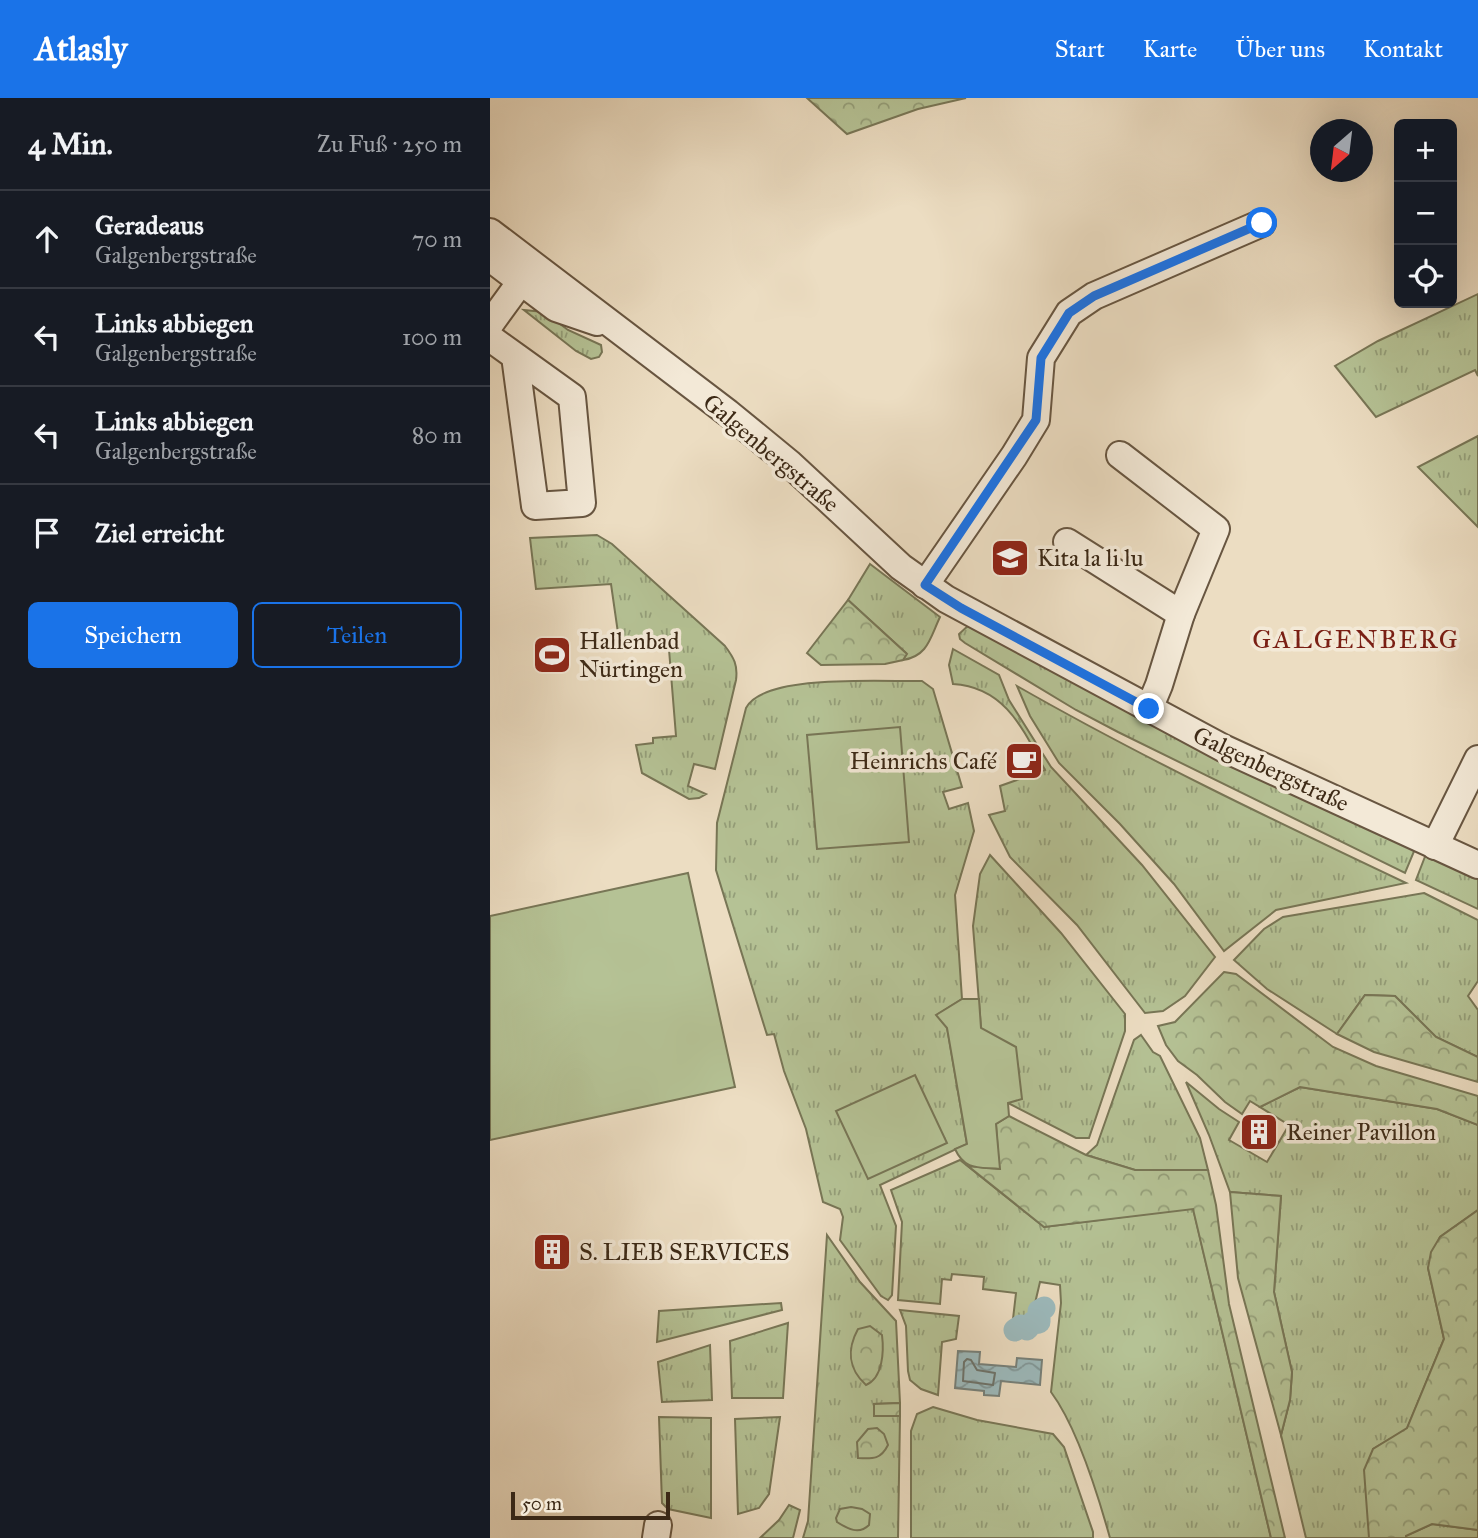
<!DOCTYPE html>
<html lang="de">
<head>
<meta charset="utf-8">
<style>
  :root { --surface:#171b24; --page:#20242c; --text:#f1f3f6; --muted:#9ea1a6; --line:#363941; --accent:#1a73e8 }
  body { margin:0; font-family:"IM FELL Great Primer",serif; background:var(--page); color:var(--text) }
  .controls { position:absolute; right:21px; top:21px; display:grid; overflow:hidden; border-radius:10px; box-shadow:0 7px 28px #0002 }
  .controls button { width:63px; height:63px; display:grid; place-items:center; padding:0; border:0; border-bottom:2px solid var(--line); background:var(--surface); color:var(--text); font:35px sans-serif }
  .compass { position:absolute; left:820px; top:21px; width:63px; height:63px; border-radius:50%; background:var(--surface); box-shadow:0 7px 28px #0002; rotate:208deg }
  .scale { position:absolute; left:21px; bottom:18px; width:159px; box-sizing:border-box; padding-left:7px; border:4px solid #3c2916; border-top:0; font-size:19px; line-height:24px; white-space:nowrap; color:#3c2916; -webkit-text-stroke:5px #f3e9d7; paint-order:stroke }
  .stop { position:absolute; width:21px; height:21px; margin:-16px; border:5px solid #1a73e8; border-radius:50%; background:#fff }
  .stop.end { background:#1a73e8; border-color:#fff; box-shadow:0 2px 7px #0008 }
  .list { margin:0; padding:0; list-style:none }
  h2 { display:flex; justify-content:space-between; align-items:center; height:91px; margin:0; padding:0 28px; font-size:30px }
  h2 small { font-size:23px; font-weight:400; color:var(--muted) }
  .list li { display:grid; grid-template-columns:46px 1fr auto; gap:21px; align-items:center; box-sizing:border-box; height:98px; padding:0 28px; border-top:2px solid var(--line) }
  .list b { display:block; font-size:26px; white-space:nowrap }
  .list p { margin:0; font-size:23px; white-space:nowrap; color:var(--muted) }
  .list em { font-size:23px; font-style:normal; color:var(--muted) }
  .actions { display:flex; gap:14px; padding:21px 28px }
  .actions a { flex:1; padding:16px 0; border:2px solid var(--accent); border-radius:10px; text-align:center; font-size:24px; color:var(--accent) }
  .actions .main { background:var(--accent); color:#fff }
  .icon { flex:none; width:38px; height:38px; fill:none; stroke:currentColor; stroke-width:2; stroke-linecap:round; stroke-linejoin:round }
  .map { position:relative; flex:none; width:988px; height:1440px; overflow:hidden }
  header { display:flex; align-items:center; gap:42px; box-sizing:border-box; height:98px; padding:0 35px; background:var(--accent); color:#fff }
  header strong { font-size:33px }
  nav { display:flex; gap:38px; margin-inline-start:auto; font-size:24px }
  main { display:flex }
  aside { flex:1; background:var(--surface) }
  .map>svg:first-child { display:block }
</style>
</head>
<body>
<header>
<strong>Atlasly</strong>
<nav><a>Start</a><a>Karte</a><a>Über uns</a><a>Kontakt</a></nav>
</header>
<main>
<aside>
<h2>4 Min.<small>Zu Fuß · 250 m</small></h2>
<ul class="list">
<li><svg class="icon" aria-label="ahead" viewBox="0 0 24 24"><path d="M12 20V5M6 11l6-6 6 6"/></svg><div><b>Geradeaus</b><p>Galgenbergstraße</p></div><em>70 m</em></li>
<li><svg class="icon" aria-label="left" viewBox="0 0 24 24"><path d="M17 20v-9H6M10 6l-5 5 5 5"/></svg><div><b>Links abbiegen</b><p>Galgenbergstraße</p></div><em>100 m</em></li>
<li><svg class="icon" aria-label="left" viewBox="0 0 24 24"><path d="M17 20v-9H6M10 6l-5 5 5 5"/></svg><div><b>Links abbiegen</b><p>Galgenbergstraße</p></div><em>80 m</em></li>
<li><svg class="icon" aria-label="arrive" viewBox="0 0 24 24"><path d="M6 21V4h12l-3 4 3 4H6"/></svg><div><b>Ziel erreicht</b></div></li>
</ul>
<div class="actions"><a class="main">Speichern</a><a>Teilen</a></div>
</aside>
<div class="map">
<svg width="988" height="1440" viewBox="0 0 988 1440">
  <defs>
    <pattern id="grass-tufts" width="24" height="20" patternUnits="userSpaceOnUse" patternTransform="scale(1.75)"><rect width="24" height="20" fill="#b5c295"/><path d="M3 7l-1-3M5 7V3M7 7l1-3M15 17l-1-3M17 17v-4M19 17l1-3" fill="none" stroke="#949e79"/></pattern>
    <pattern id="forest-crowns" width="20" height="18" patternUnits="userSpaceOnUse" patternTransform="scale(1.75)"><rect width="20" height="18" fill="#b5c295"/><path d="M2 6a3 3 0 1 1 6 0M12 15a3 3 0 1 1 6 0" fill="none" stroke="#949e79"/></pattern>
    <pattern id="water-waves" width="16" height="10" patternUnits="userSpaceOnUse" patternTransform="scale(1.75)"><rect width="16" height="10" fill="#9cbabd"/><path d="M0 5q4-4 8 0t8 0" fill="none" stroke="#809799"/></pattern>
  </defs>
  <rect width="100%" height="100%" fill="#ecddc2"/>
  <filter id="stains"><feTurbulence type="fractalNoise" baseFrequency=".00286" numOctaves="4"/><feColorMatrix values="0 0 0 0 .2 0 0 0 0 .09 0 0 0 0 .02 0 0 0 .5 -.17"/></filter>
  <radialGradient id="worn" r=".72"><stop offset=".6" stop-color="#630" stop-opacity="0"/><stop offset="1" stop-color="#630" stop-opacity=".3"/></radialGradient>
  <!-- grass -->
  <g fill="url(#grass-tufts)" stroke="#787656" stroke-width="2">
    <path d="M988,196V278L985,272L886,319L845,268L888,243Z"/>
    <path d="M34,212L54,214L78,232L111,247L112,254L109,259L101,261L86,253Z"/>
    <path d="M988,338V429L928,369Z"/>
    <path d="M107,437L122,446L235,548C244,560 248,567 246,582L225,671L204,666L198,688L216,696L209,700L199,701L152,675L146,647L163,645V640L186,638L178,539L129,542L121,486L46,491L40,440Z"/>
    <path d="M380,466L450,519C440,540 438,558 413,562L416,555L358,502Z"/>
    <path d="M480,526L925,751L915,775L628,634L586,612L475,545L470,541L469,536Z"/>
    <path d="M463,551L509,577L519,602L561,669L652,767L725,859L695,898L673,913L655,915L587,827L520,759L499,717L515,713L510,688L555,672C533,631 515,589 463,586L459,567Z"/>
    <path d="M432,583L443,591L472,689L453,694L459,711L478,705L484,733L465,797L472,901L447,917L457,929L477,1046L390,1087L406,1128L402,1197L398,1202L391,1198L350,1142L353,1119L350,1111L333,1104L316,1031L294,973L284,936L277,937L226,772L227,725L256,610C274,575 395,584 432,583Z"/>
    <path d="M527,588C653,660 785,723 916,785L786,812L734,853L684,786L630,726L569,665L540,618Z"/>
    <path d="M936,756L988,778V811L926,782Z"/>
    <path d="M500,757L571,835L635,916V933L599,1040H586L518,1005L491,930L483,828L490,776Z"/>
    <path d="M934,795L988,822V883L978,898L988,912V959L946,939L905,898L875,897L847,936L777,891L744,862L774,831L793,819Z"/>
    <path d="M651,937L663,954L670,958L710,1040L718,1072H645L596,1057L607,1047L644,942Z"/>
    <path d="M696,984L729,1011L749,1024L739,1042L777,1064L799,1027L770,1009L810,989L947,1011L988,1027V1112L950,1139L938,1170L954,1241L917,1331L883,1351L879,1440H816L791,1337L800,1302L802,1274L784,1194L791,1098L740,1094L719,1037Z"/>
    <path d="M470,1062L554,1129L703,1110L781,1440H620C608,1397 587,1329 561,1294L571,1205L570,1187L550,1184L542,1218L523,1221L526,1195L493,1191L494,1179L462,1176L461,1182L452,1181L450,1206L408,1202L412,1124L401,1092Z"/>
    <path d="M337,1137L370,1184L406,1223L410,1305L384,1306L385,1318H410L408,1440H313L318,1423Z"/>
    <path d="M291,1205L292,1212L167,1244L169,1213Z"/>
    <path d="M410,1212L469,1218L466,1241L452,1244L448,1297L431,1291L420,1282L418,1273L416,1228Z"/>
    <path d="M298,1225L293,1300H242L240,1243Z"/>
    <path d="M220,1247L222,1302L172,1304L168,1264Z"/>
    <path d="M443,1309L487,1322L563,1336L574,1349L603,1434V1440H421V1333L427,1316Z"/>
    <path d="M169,1319L221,1320V1420L178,1411L172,1405Z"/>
    <path d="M290,1319L279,1396L269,1410L248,1416L245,1321Z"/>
    <path d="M942,1426L988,1432V1440H916L915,1438Z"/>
  </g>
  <!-- forest -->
  <g fill="url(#forest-crowns)" stroke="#787656" stroke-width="2">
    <path d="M317,0H476L428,11L357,36Z"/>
    <path d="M358,502L417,556L413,562L395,566L331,567L317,555Z"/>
    <path d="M734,874L746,876L843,949L886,968L988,998V1027L947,1011L810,989L770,1009L760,1003L752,1016L735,1004L707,977L688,963L676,947L668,928L685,924Z"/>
    <path d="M875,897L905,898L946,939L988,959V984L884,954L847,936Z"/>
    <path d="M519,1018L596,1057L645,1072H718L726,1107L739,1206L795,1440H781L703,1111L554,1129L478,1068L509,1071L506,1026Z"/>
    <path d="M740,1094L791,1098L784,1194L802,1274L800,1302L791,1337L748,1180Z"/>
    <path d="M988,1112V1432L942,1426L916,1438V1440H879L874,1372L883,1351L917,1330L954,1241L938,1170L941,1154L950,1139Z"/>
    <path d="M380,1228L392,1237C394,1253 393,1280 376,1287C358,1271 357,1251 368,1231Z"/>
    <path d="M410,1305V1318H384V1306Z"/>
    <path d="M387,1330L394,1336L398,1347C391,1361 384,1361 368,1360L367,1344L378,1331Z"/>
    <path d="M299,1407L310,1412L303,1440H270L289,1422Z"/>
  </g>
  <!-- pitch -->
  <g fill="#b5c295" stroke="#787656" stroke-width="2">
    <path d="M410,629L419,744L327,751L317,637Z"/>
    <path d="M198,775L245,989L0,1042V818Z"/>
    <path d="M472,901H489L491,930L526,949L532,1001L518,1005L519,1018L506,1026L510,1071C489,1069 475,1073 465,1051L477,1046L457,930L446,917Z"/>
    <path d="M425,977L457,1045L378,1081L346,1013Z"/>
    <path d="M361,1409L372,1411L380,1416L379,1427C369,1437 358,1431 347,1424L346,1420L350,1411Z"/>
  </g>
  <!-- water -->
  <path fill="url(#water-waves)" stroke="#76807a" stroke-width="2" d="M468,1253L490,1254L489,1266L526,1269L527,1260L552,1262L550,1287L511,1283L509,1298L494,1297V1293L465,1290Z"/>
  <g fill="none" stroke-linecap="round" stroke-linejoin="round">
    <!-- shore -->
    <path stroke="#6c726a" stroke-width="2" d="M477,1261L481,1262L487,1272L505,1275L503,1287L473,1283L474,1264Z"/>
    <!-- canal -->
    <path stroke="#9cbabd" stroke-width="23" d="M525,1232L531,1228L537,1231L542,1225L549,1224V1213L554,1210"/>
    <defs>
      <g id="minor">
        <path d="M0,134L238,315L299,365L411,469L456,501L733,650L988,767"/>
        <path d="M0,160L66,210L107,224"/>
        <path d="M0,226L40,171"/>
        <path d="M0,240L25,258L45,408L92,405L82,299L25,258"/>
        <path d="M630,357L726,431L691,516L669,587L659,611"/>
        <path d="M577,444L691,516"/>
        <path d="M435,487L524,358L546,322L551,260L579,215L604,198L772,125"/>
        <path d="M945,748L988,661"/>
        <path d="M166,1440L168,1427"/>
      </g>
    </defs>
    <!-- minor casing -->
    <use href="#minor" stroke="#685641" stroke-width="30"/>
    <!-- minor -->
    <use href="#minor" stroke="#f3e9d7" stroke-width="26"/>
  </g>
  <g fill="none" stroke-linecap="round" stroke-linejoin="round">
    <!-- route -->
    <path stroke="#1a73e8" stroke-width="9" d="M659,611L471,510L435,487L546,322L551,260L579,215L604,198L772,125"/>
  </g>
  <!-- icons -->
  <defs>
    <symbol id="school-square" viewBox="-11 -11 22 22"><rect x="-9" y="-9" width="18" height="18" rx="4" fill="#8f2418" stroke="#f3e9d7"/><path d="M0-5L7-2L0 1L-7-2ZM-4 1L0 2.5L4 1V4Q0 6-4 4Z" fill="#fff"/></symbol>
    <symbol id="stadium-square" viewBox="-11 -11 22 22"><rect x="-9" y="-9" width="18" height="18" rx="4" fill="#8f2418" stroke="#f3e9d7"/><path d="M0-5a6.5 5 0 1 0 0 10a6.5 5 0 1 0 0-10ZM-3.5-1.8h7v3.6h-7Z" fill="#fff"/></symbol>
    <symbol id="cafe-square" viewBox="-11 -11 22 22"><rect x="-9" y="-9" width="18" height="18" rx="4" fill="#8f2418" stroke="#f3e9d7"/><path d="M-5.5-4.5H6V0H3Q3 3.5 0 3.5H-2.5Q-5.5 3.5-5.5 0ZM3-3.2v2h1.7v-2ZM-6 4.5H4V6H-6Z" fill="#fff"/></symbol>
    <symbol id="building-square" viewBox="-11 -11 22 22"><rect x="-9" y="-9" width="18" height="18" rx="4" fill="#8f2418" stroke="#f3e9d7"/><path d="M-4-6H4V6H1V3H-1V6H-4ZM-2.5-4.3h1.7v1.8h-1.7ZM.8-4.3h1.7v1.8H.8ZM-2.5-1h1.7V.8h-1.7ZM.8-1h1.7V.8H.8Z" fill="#fff"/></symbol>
  </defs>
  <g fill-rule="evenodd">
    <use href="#school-square" x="498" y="438" width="44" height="44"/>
    <use href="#stadium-square" x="40" y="535" width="44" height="44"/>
    <use href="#cafe-square" x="512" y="641" width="44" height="44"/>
    <use href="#building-square" x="747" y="1012" width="44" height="44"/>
    <use href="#building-square" x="40" y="1132" width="44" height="44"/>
  </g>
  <g text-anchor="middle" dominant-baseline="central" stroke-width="7" stroke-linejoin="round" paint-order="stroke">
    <!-- street labels -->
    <g font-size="24" fill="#3c2916" stroke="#f3e9d7">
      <text transform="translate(281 355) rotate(40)">Galgenbergstraße</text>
      <text transform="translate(781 671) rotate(25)">Galgenbergstraße</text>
    </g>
    <!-- poi labels -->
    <g font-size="24" fill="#3c2916" stroke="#f3e9d7" text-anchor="start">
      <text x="547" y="460">Kita la li lu</text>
      <text x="89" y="543">Hallenbad<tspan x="89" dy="28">Nürtingen</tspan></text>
      <text x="507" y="663" text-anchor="end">Heinrichs Café</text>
      <text x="796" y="1034">Reiner Pavillon</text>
      <text x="89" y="1154">S. LIEB SERVICES</text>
    </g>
    <!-- neighbourhood labels -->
    <g font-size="26" letter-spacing="2" fill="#7a1f14" stroke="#f3e9d7">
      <text x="866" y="541">GALGENBERG</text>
    </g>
  </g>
  <rect width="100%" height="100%" filter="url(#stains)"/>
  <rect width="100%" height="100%" fill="url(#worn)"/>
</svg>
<div class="controls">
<button>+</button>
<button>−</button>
<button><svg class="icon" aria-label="locate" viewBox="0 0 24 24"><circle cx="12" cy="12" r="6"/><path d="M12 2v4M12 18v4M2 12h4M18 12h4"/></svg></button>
</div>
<svg class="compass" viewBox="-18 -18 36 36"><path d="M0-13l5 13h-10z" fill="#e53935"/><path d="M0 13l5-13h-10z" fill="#9ea1a6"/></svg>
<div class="scale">50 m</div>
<div class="stop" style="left:772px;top:125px"></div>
<div class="stop end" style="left:659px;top:611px"></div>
</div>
</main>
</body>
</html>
